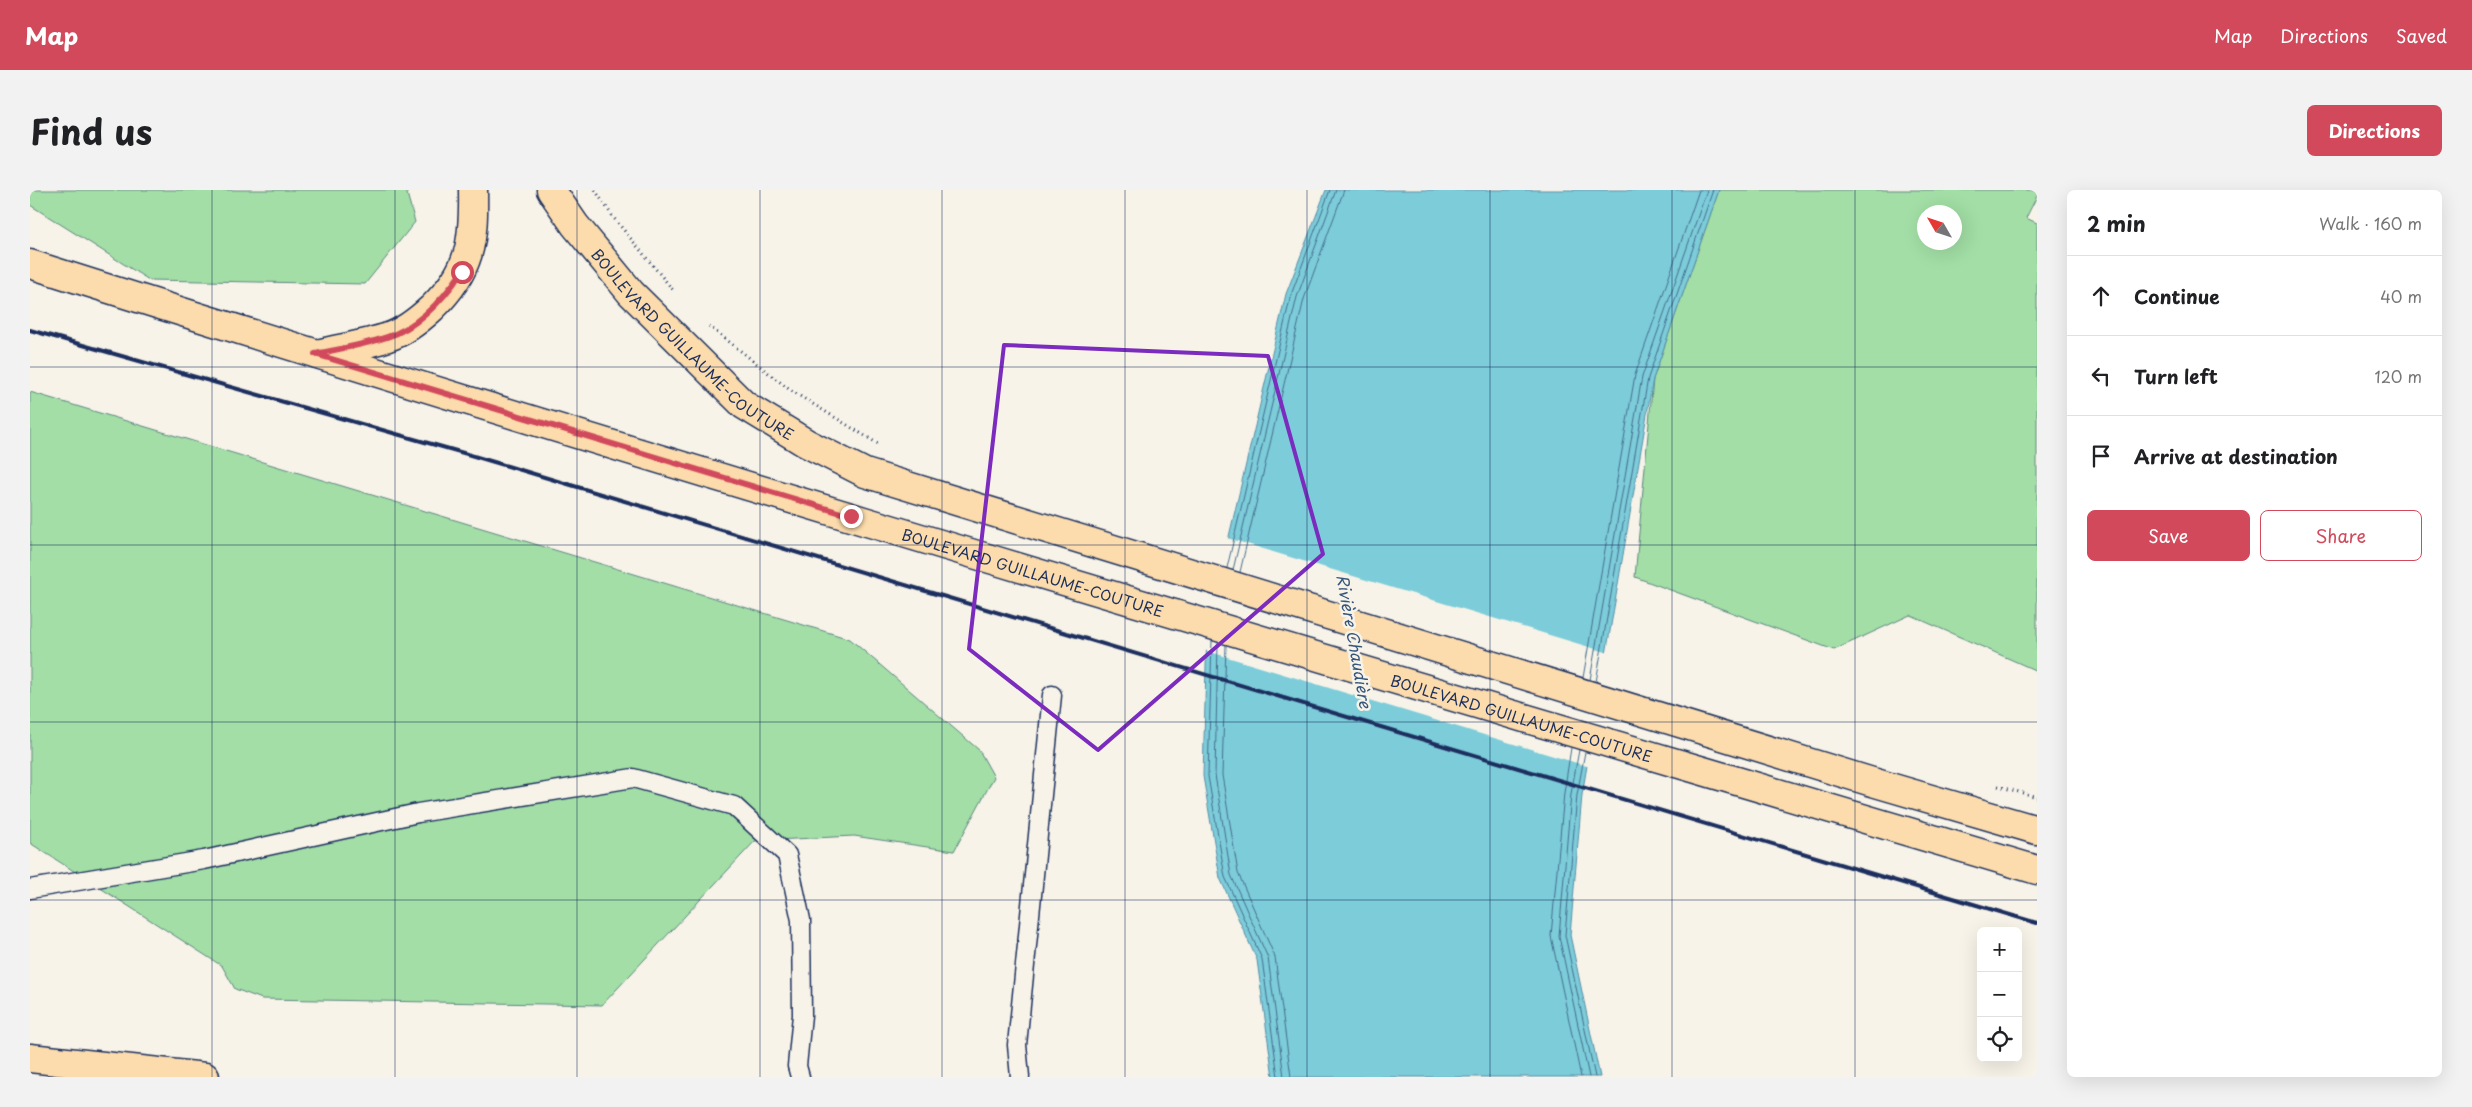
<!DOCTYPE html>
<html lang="en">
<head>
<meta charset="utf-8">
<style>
  :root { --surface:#fff; --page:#f2f2f2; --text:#202124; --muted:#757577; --line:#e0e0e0; --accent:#d1495b }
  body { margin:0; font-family:"Playpen Sans",sans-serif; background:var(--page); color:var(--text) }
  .controls { position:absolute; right:15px; bottom:15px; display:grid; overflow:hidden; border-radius:8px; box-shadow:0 5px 20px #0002 }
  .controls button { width:45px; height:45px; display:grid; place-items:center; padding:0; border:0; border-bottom:1px solid var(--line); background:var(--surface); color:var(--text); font:25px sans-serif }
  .compass { position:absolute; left:1887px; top:15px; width:45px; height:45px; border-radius:50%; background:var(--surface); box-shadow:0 5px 20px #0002; rotate:309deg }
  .stop { position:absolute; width:15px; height:15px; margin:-11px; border:4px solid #d1495b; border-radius:50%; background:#fff }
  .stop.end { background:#d1495b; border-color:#fff; box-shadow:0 1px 5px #0008 }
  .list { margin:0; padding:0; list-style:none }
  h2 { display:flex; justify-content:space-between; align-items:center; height:65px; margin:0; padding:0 20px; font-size:21px }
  h2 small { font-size:16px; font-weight:400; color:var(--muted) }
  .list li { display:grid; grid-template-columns:32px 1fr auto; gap:15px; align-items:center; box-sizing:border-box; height:80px; padding:0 20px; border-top:1px solid var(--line) }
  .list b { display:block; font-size:19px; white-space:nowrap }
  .list em { font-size:16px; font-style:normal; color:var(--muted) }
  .actions { display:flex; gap:10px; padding:15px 20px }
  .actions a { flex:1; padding:11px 0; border:1px solid var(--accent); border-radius:8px; text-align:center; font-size:18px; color:var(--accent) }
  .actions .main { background:var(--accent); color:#fff }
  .icon { flex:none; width:28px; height:28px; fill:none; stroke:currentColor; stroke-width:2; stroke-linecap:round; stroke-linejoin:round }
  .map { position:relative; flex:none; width:2007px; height:887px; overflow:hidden; border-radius:8px }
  header { display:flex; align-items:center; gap:30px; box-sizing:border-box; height:70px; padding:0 25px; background:var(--accent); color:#fff }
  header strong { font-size:24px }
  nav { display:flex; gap:28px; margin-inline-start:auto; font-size:18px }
  .intro { display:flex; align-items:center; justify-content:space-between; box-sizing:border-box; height:120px; padding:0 30px }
  h1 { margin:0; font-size:35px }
  .button { padding:12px 22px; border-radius:8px; background:var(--accent); color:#fff; font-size:18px; font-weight:700 }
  main { display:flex; gap:30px; padding:0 30px }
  aside { flex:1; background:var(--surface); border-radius:8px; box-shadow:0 5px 20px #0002 }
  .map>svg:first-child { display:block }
</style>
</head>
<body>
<header>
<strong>Map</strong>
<nav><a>Map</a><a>Directions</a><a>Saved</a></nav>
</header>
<div class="intro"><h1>Find us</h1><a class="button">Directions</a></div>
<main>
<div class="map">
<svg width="2007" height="887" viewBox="0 0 2007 887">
  <rect width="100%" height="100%" fill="#f7f3e8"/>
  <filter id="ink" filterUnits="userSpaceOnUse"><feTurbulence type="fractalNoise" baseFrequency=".02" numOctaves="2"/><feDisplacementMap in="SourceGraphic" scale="10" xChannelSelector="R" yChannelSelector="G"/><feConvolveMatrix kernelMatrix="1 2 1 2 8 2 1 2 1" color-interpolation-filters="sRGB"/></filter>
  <g filter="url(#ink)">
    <!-- green -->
    <g fill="#a2dea5" stroke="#5e8682" fill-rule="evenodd">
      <path d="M0,0H376L385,32L335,94L119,90L0,15Z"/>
      <path d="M1689,0H2007V6L1996,28L2007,33V481L1880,425L1804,460L1605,387L1623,189ZM1894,22H1924V52H1894Z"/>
      <path d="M0,202L820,449L949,560L964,587L924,661L824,646L725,651L572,815L232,809L205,799L192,776L0,653Z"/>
    </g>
    <!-- water -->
    <path fill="#7dccd9" stroke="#568da8" d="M1296,0H1689L1623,189L1552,605L1540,745L1570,887H1243L1227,770L1190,688L1173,586L1177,440L1256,104Z"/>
    <!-- pier -->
    <path fill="#f7f3e8" d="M1197,348L1579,463L1560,577L1174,460L1175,440Z"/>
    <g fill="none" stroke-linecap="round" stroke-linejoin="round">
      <!-- shore -->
      <g stroke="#426e8f" stroke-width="1">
        <path d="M1197,378L1261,105L1300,0"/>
        <path d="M1203,380L1267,107L1306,0"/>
        <path d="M1210,382L1274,109L1314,0"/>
        <path d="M1182,451L1178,586L1195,687L1232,769L1248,887"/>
        <path d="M1188,453L1185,585L1201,685L1238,768L1254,887"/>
        <path d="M1196,455L1192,585L1208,683L1245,767L1261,887"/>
        <path d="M1553,488L1605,185L1669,0"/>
        <path d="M1560,490L1612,187L1677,0"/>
        <path d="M1566,492L1618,188L1683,0"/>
        <path d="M1541,558L1534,603L1521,746L1551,887"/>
        <path d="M1549,560L1541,604L1529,746L1559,887"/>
        <path d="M1555,562L1547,605L1535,745L1565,887"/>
      </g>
      <defs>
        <g id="service">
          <path d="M0,699L174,670L388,623L603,588L704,616L757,665L771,730L772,825L767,876L770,887"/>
          <path d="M990,887L987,855L1022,505"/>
        </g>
        <g id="primary">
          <path id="s1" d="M521,0L545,35L601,103L714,215L776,253L835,283L1839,591L2007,640"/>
          <path id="s2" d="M0,74C666,285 1337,481 2007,680"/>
          <path d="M287,164C310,158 335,155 358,147C374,142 390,129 402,118C441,80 444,52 443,0"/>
        </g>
        <path id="motorway" d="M0,868L175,887"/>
      </defs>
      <!-- service casing -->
      <use href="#service" stroke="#1b2f5e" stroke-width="21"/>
      <!-- primary casing -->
      <use href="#primary" stroke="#1b2f5e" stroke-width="31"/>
      <!-- motorway casing -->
      <use href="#motorway" stroke="#1b2f5e" stroke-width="31"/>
      <!-- path -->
      <g stroke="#1b2f5e" stroke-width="3" stroke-dasharray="1 4" stroke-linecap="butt">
        <path d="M565,0L583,27L643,100"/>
        <path d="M679,136L760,200L850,255"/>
        <path d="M1968,596L2007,607"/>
      </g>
      <!-- service -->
      <use href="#service" stroke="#f7f3e8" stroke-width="18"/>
      <!-- primary -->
      <use href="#primary" stroke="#fcdcac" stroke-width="28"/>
      <!-- motorway -->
      <use href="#motorway" stroke="#fcdcac" stroke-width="28"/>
      <!-- rail -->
      <path stroke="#1b2f5e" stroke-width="4" d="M0,140L437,264L2007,733"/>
    </g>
  </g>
  <g fill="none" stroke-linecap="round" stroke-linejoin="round" filter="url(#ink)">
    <!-- route -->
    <path stroke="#d1495b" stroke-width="6" d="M432,82C414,108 389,137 357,147C334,155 309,159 285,164L821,326"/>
  </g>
  <!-- marked area -->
  <path fill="none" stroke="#7b2cbf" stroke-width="4" stroke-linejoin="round" d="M974,155L1238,166L1293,364L1068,560L939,459Z"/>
  <!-- grid -->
  <path fill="none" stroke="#1b2f5e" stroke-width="1" stroke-opacity="0.55" d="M182,0V887M365,0V887M547,0V887M730,0V887M912,0V887M1095,0V887M1277,0V887M1460,0V887M1642,0V887M1825,0V887M0,177H2007M0,355H2007M0,532H2007M0,710H2007"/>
  <g text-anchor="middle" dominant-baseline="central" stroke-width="5" stroke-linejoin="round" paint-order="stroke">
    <!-- street labels -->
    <g font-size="15" fill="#1b2f5e" stroke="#f7f3e8">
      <text stroke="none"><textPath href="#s1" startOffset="211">BOULEVARD GUILLAUME-COUTURE</textPath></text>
      <text stroke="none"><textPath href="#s2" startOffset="1049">BOULEVARD GUILLAUME-COUTURE</textPath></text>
      <text stroke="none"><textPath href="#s2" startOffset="1559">BOULEVARD GUILLAUME-COUTURE</textPath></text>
    </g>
    <!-- water labels -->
    <g font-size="16" font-style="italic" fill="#34567d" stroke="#f7f3e8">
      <text transform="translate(1325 451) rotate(80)">Rivière Chaudière</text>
    </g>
  </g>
</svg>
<div class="controls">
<button>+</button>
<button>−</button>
<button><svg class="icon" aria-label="locate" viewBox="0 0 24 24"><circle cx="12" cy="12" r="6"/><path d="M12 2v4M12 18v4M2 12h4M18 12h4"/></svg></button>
</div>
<svg class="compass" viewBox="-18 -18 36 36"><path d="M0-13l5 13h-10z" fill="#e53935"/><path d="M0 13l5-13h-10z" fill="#757577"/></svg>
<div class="stop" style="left:432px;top:82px"></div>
<div class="stop end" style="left:821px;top:326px"></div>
</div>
<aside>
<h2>2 min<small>Walk · 160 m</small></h2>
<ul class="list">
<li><svg class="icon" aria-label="ahead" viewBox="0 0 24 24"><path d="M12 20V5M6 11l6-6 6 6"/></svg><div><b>Continue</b></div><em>40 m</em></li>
<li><svg class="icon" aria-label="left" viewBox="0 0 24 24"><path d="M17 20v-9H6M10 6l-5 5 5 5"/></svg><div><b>Turn left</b></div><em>120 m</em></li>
<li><svg class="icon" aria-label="arrive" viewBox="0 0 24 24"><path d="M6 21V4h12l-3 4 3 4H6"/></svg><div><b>Arrive at destination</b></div></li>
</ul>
<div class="actions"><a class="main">Save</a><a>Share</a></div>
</aside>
</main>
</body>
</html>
